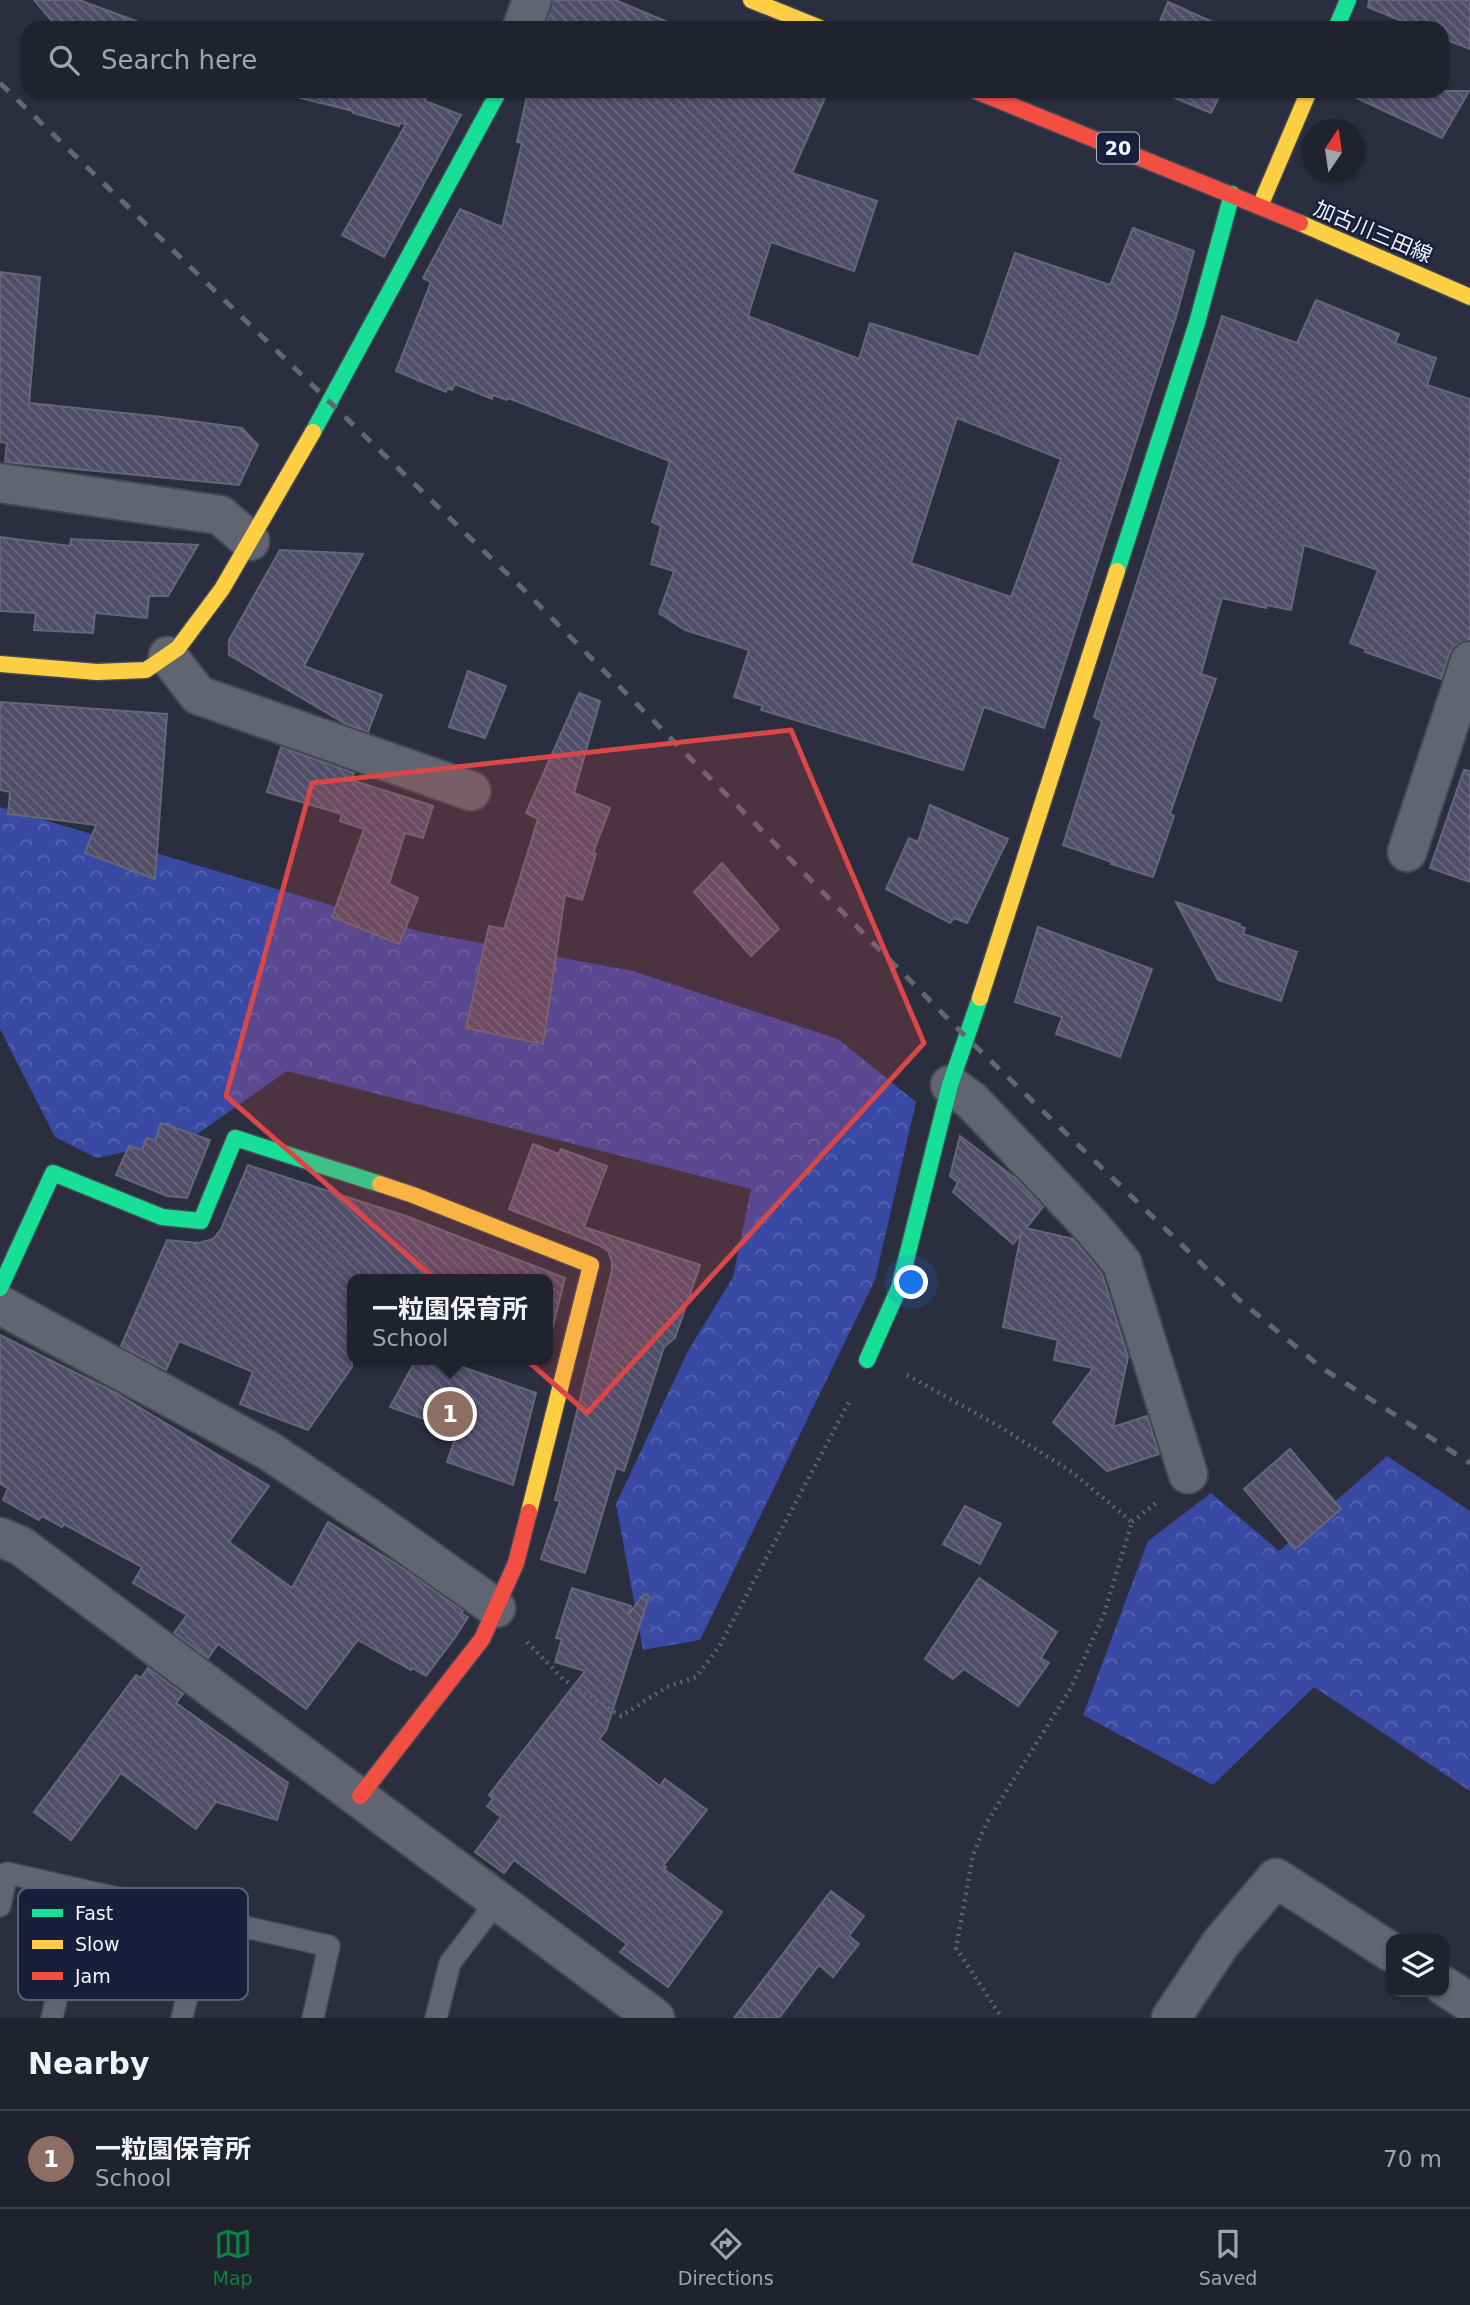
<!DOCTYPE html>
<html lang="en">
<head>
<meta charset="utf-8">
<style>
  :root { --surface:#20222e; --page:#2d2f3a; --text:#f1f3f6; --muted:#a2a4aa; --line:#3d3f4a; --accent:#0b8043 }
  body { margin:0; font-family:"DejaVu Sans","Noto Sans JP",sans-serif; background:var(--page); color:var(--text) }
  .controls { position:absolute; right:21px; bottom:21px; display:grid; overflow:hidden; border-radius:14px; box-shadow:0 2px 5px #0004 }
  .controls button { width:63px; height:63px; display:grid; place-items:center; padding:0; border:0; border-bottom:2px solid var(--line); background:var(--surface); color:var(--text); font:35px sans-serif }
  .compass { position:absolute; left:1302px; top:119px; width:63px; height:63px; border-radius:50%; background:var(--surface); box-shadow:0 2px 5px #0004; rotate:13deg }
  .you { position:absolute; left:912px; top:1283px; width:24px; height:24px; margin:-18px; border:5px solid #fff; border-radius:50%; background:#1a73e8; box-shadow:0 0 0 10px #1a73e833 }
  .badge { display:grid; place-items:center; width:46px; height:46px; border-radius:50%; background:var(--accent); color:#fff; font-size:23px; font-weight:700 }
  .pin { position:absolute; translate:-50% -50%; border:4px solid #fff; box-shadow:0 2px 7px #0006 }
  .popup { position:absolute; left:347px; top:1274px; width:206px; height:91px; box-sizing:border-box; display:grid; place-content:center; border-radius:14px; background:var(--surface); filter:drop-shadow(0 2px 5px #0005); font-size:23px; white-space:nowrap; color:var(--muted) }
  .popup b { font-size:26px; color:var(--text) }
  .popup::after { content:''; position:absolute; left:50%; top:100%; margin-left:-14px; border:14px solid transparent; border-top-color:var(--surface) }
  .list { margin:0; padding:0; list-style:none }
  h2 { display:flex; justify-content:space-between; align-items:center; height:91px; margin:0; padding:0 28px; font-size:30px }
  h2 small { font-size:23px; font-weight:400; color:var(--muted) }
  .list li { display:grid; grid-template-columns:46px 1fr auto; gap:21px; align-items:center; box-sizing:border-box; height:98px; padding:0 28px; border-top:2px solid var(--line) }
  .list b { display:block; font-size:26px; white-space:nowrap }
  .list p { margin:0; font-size:23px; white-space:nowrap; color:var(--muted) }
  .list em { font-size:23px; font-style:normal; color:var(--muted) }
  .icon { flex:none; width:38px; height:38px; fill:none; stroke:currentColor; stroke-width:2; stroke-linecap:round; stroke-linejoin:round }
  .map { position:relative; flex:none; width:1470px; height:2018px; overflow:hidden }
  .search { position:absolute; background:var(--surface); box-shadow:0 2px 5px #0004; left:21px; right:21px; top:21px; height:77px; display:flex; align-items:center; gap:18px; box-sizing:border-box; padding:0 24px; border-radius:21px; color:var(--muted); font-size:26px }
  .sheet { height:189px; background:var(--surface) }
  nav { display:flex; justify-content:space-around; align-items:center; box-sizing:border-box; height:98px; border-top:2px solid var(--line); background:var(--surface); font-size:19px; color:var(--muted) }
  nav a { display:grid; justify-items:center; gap:4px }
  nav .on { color:var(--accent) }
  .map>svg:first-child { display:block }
</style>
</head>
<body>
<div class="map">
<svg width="1470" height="2018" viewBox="0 0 1470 2018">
  <defs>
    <pattern id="forest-crowns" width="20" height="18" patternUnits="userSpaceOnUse" patternTransform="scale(1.75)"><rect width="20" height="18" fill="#3a49a4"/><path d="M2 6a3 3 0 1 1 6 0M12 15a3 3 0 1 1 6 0" fill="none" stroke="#5764b2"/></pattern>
    <pattern id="building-back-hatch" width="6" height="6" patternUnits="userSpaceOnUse" patternTransform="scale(1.75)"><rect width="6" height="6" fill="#514d69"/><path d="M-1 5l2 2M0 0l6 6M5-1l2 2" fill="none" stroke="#6a677f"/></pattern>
  </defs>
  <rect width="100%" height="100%" fill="#2a2e3e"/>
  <!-- forest -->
  <g fill="url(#forest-crowns)">
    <path d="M0,807L422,932L633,971L838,1039L916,1102L875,1280L700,1640L643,1650L616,1504L688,1351L733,1277L751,1189L287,1071L193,1137L97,1158L55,1137L0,1029Z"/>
    <path d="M1387,1456L1470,1511V1791L1314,1687L1213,1785L1083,1715L1148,1541L1211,1493L1279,1551Z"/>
  </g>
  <!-- building -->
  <g fill="url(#building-back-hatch)" stroke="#666776" stroke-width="2" fill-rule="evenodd">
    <path d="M34,0H79L155,28H58Z"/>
    <path d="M553,0H615L682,28H545Z"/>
    <path d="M1369,0H1470V49L1442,38V28H1419L1368,7Z"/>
    <path d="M1168,2L1226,28H1157Z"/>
    <path d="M273,91H409L426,96L425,101L461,115L384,257L342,235L406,124L400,123L399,126L353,113V111Z"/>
    <path d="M528,91H828L792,173L877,201L854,271L771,242L748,316L859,359L870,323L979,357L1015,253L1110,285L1133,228L1194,251L1176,317L1044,728L984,707L963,770L761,710L763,706L734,697L749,650L685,630L659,613L674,571L651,564L661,526L652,522L670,461L508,398L507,400L493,395L492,399L455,384L452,390L447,388L446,392L396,371L431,282L423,278L460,209L502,227L522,143L517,142ZM957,418L1061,459L1011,597L911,563Z"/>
    <path d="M1158,91H1222L1211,113Z"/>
    <path d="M1342,91H1469L1442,138Z"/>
    <path d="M0,272L40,277L29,403L162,417L242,428L258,445L239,485L5,462L7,443L0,442Z"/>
    <path d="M1316,300L1399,334L1395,343L1436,358L1427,385L1470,399V640L1455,645L1449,654L1441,679L1365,652L1366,649L1350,643L1378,570L1304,545L1291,610L1266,605V608L1222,598L1201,674L1216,679L1170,814L1174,816L1153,877L1111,864L1112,862L1063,845L1102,721L1094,717L1222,316L1297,343Z"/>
    <path d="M0,537L70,546L71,539L198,545L168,596H149L147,618L95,613L93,633L34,630L36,613L0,611Z"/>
    <path d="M280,550L363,554L304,666L382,695L368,732L346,724L229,655V640Z"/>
    <path d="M468,671L506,686L485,738L449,727Z"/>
    <path d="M579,693L600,701L574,793L610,808L593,853L596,854L582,900L565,895L543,1044L466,1028L489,926L504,929L538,819L526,813Z"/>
    <path d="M0,702L167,714L155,879L85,853L96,825L8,814L10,792L0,790Z"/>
    <path d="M281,747L354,773L351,780L433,806L423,838L405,833L389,884L418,898L399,944L332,917L364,829L340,821L342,814L267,792Z"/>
    <path d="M1464,770L1470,771V882L1430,868Z"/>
    <path d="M930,805L1008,839L967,923L954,918L950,923L886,889L909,838L918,842Z"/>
    <path d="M722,863L779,929L751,956L694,892Z"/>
    <path d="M1176,902L1240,924L1239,926L1245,928L1243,934L1297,952L1281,1001L1218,980Z"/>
    <path d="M1038,927L1152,969L1120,1057L1056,1034L1062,1017L1015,1002Z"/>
    <path d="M161,1123L210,1140L187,1198L167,1196L116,1175L129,1146L142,1150L147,1138L155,1141Z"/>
    <path d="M960,1136L1015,1178L1043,1207L1026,1228L1073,1239L1102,1274L1128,1357L1113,1427L1147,1416L1159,1454L1107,1471L1053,1422L1093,1368L1054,1360L1058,1340L1003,1327L1021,1234L1013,1244L953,1192L958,1182L950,1176Z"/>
    <path d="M533,1144L559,1154L561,1149L607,1166L584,1227L700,1265L675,1338L664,1347L624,1471L616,1468L585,1573L541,1559L560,1501L555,1500L612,1270V1261L608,1251L599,1245L509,1209Z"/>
    <path d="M248,1165L406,1216L565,1278L548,1346V1279H352V1367L308,1430L240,1404L253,1372L179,1341L166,1370L121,1346L167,1240L199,1243L213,1239L221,1229Z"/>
    <path d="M0,1335L114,1392L269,1486L229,1542L292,1588L328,1522L398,1565L463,1611L461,1613L468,1617L456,1636L426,1676L412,1668L411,1670L358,1640L306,1709L218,1644L208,1658L174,1633L187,1615L133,1583L142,1567L64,1524L62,1527L42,1516L39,1520L3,1500L8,1488L0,1484Z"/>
    <path d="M416,1360H443L536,1393L513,1485L447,1462L458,1431L390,1407Z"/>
    <path d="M1290,1449L1341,1509L1295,1549L1244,1489Z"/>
    <path d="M965,1506L1001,1524L980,1564L943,1544Z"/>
    <path d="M979,1578L1057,1632L1041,1658L1049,1663L1018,1706L964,1669L953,1679L925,1659Z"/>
    <path d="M572,1588L631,1606L628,1615L644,1594L649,1596L606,1731L599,1739L660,1786L665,1779L707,1810L663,1866L666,1867L664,1869L722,1912L668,1987L620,1952L627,1944L514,1860L504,1873L475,1852L501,1817L487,1806L493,1799L489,1795L585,1671L555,1662L562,1639L556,1638Z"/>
    <path d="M148,1668L183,1694L176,1703L288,1783L277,1820L216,1802L196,1829L121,1773L71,1840L34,1812L136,1675L141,1678Z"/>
    <path d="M831,1891L864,1916L849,1936L859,1944L833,1977L819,1965L779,2018H734Z"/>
  </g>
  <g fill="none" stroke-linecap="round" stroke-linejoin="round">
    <defs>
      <g id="lane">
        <path d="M0,1906L7,1873L329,1946L313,2018"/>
        <path d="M52,2018L81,1890"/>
        <path d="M182,2018L205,1918"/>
        <path d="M436,2018L450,1963L498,1900"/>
      </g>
      <g id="street">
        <path d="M522,28L532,0"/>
        <path d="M0,483L220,515L250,541"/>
        <path d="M168,656L198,695L471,791"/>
        <path d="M1407,852L1470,661"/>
        <path d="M950,1085L971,1100L1091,1226L1122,1263L1188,1474"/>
        <path d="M0,1305L269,1451L375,1522L496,1608"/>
        <path d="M0,1537L21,1546L655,2018"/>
        <path d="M1444,1986L1470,2003"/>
        <path d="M1171,2018L1221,1943L1276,1878L1391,1952"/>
      </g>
      <g id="fast">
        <path d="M1336,28L1348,0"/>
        <path d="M313,432L499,91"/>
        <path d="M1117,571L1197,323L1232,194"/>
        <path d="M0,1288L53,1173L162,1217L201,1221L235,1138L380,1184"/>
        <path d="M867,1360L899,1288L950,1085L980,998"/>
      </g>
      <g id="slow">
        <path d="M751,0L820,28"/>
        <path d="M1260,206L1309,91"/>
        <path d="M1300,223L1470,297"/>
        <path d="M0,664L97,672L146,670L178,648L222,589L313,432"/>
        <path d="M980,998L1117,571"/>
        <path d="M380,1184L413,1195L591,1265L529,1512"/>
      </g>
      <g id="jam">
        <path d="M976,91L1300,223"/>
        <path d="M360,1796L482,1639L516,1563L529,1512"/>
      </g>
    </defs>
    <!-- lane casing -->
    <use href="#lane" stroke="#454853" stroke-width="24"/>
    <!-- street casing -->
    <use href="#street" stroke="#454853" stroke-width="42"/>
    <!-- fast casing -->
    <use href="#fast" stroke="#454853" stroke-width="19"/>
    <!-- slow casing -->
    <use href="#slow" stroke="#454853" stroke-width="19"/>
    <!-- jam casing -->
    <use href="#jam" stroke="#454853" stroke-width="19"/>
    <!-- path -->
    <g stroke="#616470" stroke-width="4.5" stroke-dasharray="2 5" stroke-linecap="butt">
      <path d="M907,1375L997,1425L1072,1472L1132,1522L1104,1614L1071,1688L987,1822L973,1855L956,1948L1002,2018"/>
      <path d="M1132,1522L1156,1503"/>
      <path d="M527,1642L563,1679L621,1716L667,1687L696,1677L719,1647L850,1400"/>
    </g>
    <!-- lane -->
    <use href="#lane" stroke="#616471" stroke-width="21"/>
    <!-- street -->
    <use href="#street" stroke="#616471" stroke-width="38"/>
    <!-- fast -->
    <use href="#fast" stroke="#16e098" stroke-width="16"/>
    <!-- slow -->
    <use href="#slow" stroke="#ffcf43" stroke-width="16"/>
    <!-- jam -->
    <use href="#jam" stroke="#f24e42" stroke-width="16"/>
    <!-- rail -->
    <path stroke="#646773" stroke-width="5" stroke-dasharray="12 12" stroke-linecap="butt" d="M0,83L524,590L966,1037L1237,1298L1322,1368L1470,1463"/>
  </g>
  <!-- marked area -->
  <path fill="#da4748" fill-opacity="0.2" stroke="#da4748" stroke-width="5" stroke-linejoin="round" d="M791,730L924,1043L587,1413L226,1096L312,783Z"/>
  <g text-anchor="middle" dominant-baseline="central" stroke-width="5" stroke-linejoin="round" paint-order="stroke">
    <!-- shield labels -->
    <rect fill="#181f3b" stroke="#b1b5c3" stroke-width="2" x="1097" y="132.5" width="42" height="31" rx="5"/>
    <g font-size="19" font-weight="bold" fill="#f2f5fd">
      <text x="1118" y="148">20</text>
    </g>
    <!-- street labels -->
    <g font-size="21" fill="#f2f5fd" stroke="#181f3b">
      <text transform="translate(1373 232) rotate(23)">加古川三田線</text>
    </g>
  </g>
  <!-- legend -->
  <rect x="18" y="1888" width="230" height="112" rx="10" fill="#181f3b" stroke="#595f75" stroke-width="2"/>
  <rect x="32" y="1909" width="31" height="8" fill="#16e098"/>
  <rect x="32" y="1940" width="31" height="9" fill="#ffcf43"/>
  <rect x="32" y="1972" width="31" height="8" fill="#f24e42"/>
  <g font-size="19" fill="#f2f5fd">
    <text x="75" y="1920">Fast</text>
    <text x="75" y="1951">Slow</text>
    <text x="75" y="1983">Jam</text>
  </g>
</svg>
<div class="controls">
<button><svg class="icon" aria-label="layers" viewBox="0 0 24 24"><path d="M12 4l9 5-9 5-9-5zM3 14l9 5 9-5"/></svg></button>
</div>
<svg class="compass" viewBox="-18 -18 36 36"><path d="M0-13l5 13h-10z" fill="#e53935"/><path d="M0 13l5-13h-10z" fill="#a2a4aa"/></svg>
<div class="you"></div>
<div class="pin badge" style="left:450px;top:1414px;background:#8d6e63">1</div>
<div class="popup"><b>一粒園保育所</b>School</div>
<div class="search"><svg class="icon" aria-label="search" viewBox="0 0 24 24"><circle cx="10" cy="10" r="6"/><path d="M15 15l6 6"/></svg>Search here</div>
</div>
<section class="sheet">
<h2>Nearby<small></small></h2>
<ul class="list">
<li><span class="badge" style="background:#8d6e63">1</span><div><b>一粒園保育所</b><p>School</p></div><em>70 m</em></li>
</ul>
</section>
<nav>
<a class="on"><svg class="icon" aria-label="map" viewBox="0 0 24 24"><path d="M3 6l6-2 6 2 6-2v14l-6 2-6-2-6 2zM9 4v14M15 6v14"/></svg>Map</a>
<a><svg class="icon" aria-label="directions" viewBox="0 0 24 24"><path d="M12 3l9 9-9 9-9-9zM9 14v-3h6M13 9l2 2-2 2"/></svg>Directions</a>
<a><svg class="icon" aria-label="saved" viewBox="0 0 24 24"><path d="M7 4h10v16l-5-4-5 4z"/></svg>Saved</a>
</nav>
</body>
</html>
